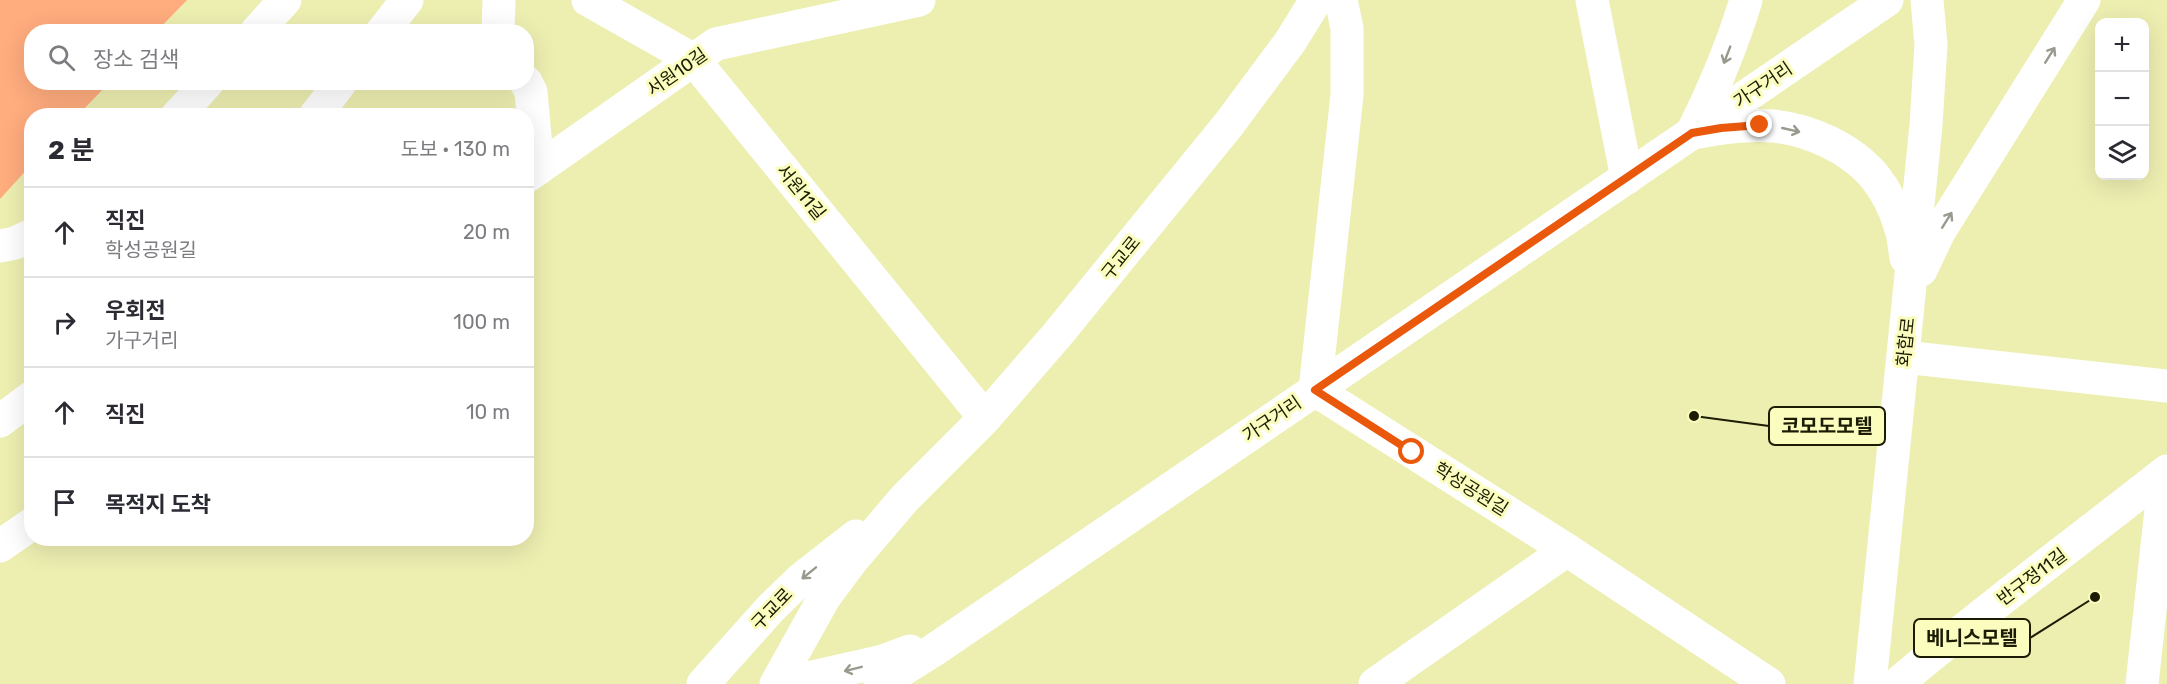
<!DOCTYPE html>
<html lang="ko">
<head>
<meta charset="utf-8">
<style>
  :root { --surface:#fff; --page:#f2f2f3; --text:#2b2b33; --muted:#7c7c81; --line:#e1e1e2 }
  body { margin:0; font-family:Rubik,"Noto Sans KR",sans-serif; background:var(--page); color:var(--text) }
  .controls { position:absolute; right:18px; top:18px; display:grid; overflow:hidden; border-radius:12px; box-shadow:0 6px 24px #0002 }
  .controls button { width:54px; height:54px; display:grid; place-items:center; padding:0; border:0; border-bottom:2px solid var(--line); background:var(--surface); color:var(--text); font:30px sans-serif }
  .stop { position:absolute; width:18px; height:18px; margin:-14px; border:4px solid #ea580c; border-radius:50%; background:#fff }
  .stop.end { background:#ea580c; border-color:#fff; box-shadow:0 2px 6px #0008 }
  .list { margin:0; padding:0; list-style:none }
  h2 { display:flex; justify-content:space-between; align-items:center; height:78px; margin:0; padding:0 24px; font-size:26px }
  h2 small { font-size:20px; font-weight:400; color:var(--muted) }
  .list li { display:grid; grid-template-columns:39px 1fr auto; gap:18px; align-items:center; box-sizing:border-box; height:90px; padding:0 24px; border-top:2px solid var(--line) }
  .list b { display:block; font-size:22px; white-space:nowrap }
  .list p { margin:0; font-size:20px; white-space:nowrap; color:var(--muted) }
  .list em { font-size:20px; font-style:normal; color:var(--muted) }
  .icon { flex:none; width:33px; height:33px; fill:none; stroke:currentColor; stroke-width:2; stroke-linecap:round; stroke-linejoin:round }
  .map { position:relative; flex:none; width:2167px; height:684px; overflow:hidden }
  .search { position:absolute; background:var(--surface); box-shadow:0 6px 24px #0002; left:24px; top:24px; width:510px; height:66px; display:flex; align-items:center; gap:15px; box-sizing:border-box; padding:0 21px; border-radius:24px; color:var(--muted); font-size:22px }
  .panel { position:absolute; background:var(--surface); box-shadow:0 6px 24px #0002; left:24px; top:108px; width:510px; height:438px; border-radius:24px }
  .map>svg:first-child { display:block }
</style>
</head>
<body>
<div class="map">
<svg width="2167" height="684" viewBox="0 0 2167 684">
  <rect width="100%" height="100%" fill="#edefb1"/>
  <!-- green -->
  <path fill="#ffac7e" d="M0,0H187L157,31L32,32V82L109,83L78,115L32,116L31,165L0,199Z"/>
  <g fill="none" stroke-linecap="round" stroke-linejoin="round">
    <!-- minor -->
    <g stroke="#fff" stroke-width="33">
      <path d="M588,0L694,60L985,418"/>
      <path d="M1341,0L1347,28V95L1315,390L1567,550L1769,684"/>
      <path d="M1592,0L1627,178"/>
      <path d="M256,32L285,0"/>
      <path d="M382,32L407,0"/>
      <path d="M498,32L499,0"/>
      <path d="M526,82L531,92L538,169"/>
      <path d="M177,116L208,82"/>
      <path d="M315,116L341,82"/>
      <path d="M526,177L716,44L919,0"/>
      <path d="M0,246L15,243L32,235"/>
      <path d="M1904,357L2167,386"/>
      <path d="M0,421L32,397"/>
      <path d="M0,546L32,524"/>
      <path d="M1375,684L1567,550"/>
      <path d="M1897,684C1984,610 2077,542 2167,471"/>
      <path d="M2142,684L2165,473"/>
    </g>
    <!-- major -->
    <g stroke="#fff" stroke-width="33">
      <path d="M1693,131C1714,89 1732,46 1746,0"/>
      <path d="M1699,132C1724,127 1748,124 1773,126C1809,129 1852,149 1875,177C1886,191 1895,209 1900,226C1904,236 1904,248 1906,258"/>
      <path d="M1921,270L1939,232L2084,0"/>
      <path d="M703,684L771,608L801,579L856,536"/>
      <path d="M776,684L824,598L853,559L905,498L985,418L1057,335L1229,124L1290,42L1316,0"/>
      <path d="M781,684L883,661L910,651"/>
      <path d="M880,684L934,650L1887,0"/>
      <path d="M1870,684L1926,125L1931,45L1927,0"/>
    </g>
  </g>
  <!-- one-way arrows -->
  <defs><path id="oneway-shaft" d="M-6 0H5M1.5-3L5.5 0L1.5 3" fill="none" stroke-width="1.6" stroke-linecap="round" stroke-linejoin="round" transform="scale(1.5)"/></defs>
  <g stroke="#99998e">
    <use href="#oneway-shaft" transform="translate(1727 55) rotate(111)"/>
    <use href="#oneway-shaft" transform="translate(2050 55) rotate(-58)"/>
    <use href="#oneway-shaft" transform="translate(1791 130) rotate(13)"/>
    <use href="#oneway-shaft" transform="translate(1947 220) rotate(-58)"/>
    <use href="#oneway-shaft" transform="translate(809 573) rotate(141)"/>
    <use href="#oneway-shaft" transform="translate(853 669) rotate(166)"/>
  </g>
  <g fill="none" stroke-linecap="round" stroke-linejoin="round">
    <!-- route -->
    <path stroke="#ea580c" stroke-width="8" d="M1412,452L1315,390L1692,133L1721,128L1760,125"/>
  </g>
  <g text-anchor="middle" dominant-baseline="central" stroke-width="6" stroke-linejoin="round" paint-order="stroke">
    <!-- street labels -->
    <g font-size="18" fill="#1c1c04" stroke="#fbfdbe">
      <text transform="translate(677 72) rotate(-35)">서원10길</text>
      <text transform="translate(1763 85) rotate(-34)">가구거리</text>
      <text transform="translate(801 192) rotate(51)">서원11길</text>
      <text transform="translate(1121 258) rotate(-51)">구교로</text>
      <text transform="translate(1906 342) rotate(-84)">화합로</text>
      <text transform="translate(1272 419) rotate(-34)">가구거리</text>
      <text transform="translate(1471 489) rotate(32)">학성공원길</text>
      <text transform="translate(2032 577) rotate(-37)">반구정11길</text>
      <text transform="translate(772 609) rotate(-46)">구교로</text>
    </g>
  </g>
  <!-- callouts -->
  <path fill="none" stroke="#1c1c04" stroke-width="2" d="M1694 416L1769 426M2095 597L2030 638"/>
  <g fill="#1c1c04" stroke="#fbfdbe" stroke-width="2">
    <circle cx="1694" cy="416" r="6"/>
    <circle cx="2095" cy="597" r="6"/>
  </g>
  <g fill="#fbfdbe" stroke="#1c1c04" stroke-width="2">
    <rect x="1769" y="407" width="116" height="38" rx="6"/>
    <rect x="1914" y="619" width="116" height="38" rx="6"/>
  </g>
  <g font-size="20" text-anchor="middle" font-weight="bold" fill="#1c1c04">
    <text x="1827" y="433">코모도모텔</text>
    <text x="1972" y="645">베니스모텔</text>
  </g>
</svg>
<div class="controls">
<button>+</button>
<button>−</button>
<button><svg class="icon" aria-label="layers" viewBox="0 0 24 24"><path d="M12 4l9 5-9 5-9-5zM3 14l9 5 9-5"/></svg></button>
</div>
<div class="stop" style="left:1412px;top:452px"></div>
<div class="stop end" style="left:1760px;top:125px"></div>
<div class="search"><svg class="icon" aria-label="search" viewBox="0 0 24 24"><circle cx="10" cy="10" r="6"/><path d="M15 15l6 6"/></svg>장소 검색</div>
<section class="panel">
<h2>2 분<small>도보 · 130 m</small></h2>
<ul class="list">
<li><svg class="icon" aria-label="ahead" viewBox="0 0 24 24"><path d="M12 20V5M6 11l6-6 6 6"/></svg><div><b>직진</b><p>학성공원길</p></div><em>20 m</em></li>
<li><svg class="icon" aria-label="right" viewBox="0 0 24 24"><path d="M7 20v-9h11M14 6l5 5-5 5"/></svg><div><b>우회전</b><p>가구거리</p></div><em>100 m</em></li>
<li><svg class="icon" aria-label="ahead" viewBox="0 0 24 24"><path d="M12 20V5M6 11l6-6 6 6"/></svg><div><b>직진</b></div><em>10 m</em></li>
<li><svg class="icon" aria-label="arrive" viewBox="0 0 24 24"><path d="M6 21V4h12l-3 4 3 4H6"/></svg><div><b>목적지 도착</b></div></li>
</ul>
</section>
</div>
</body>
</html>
